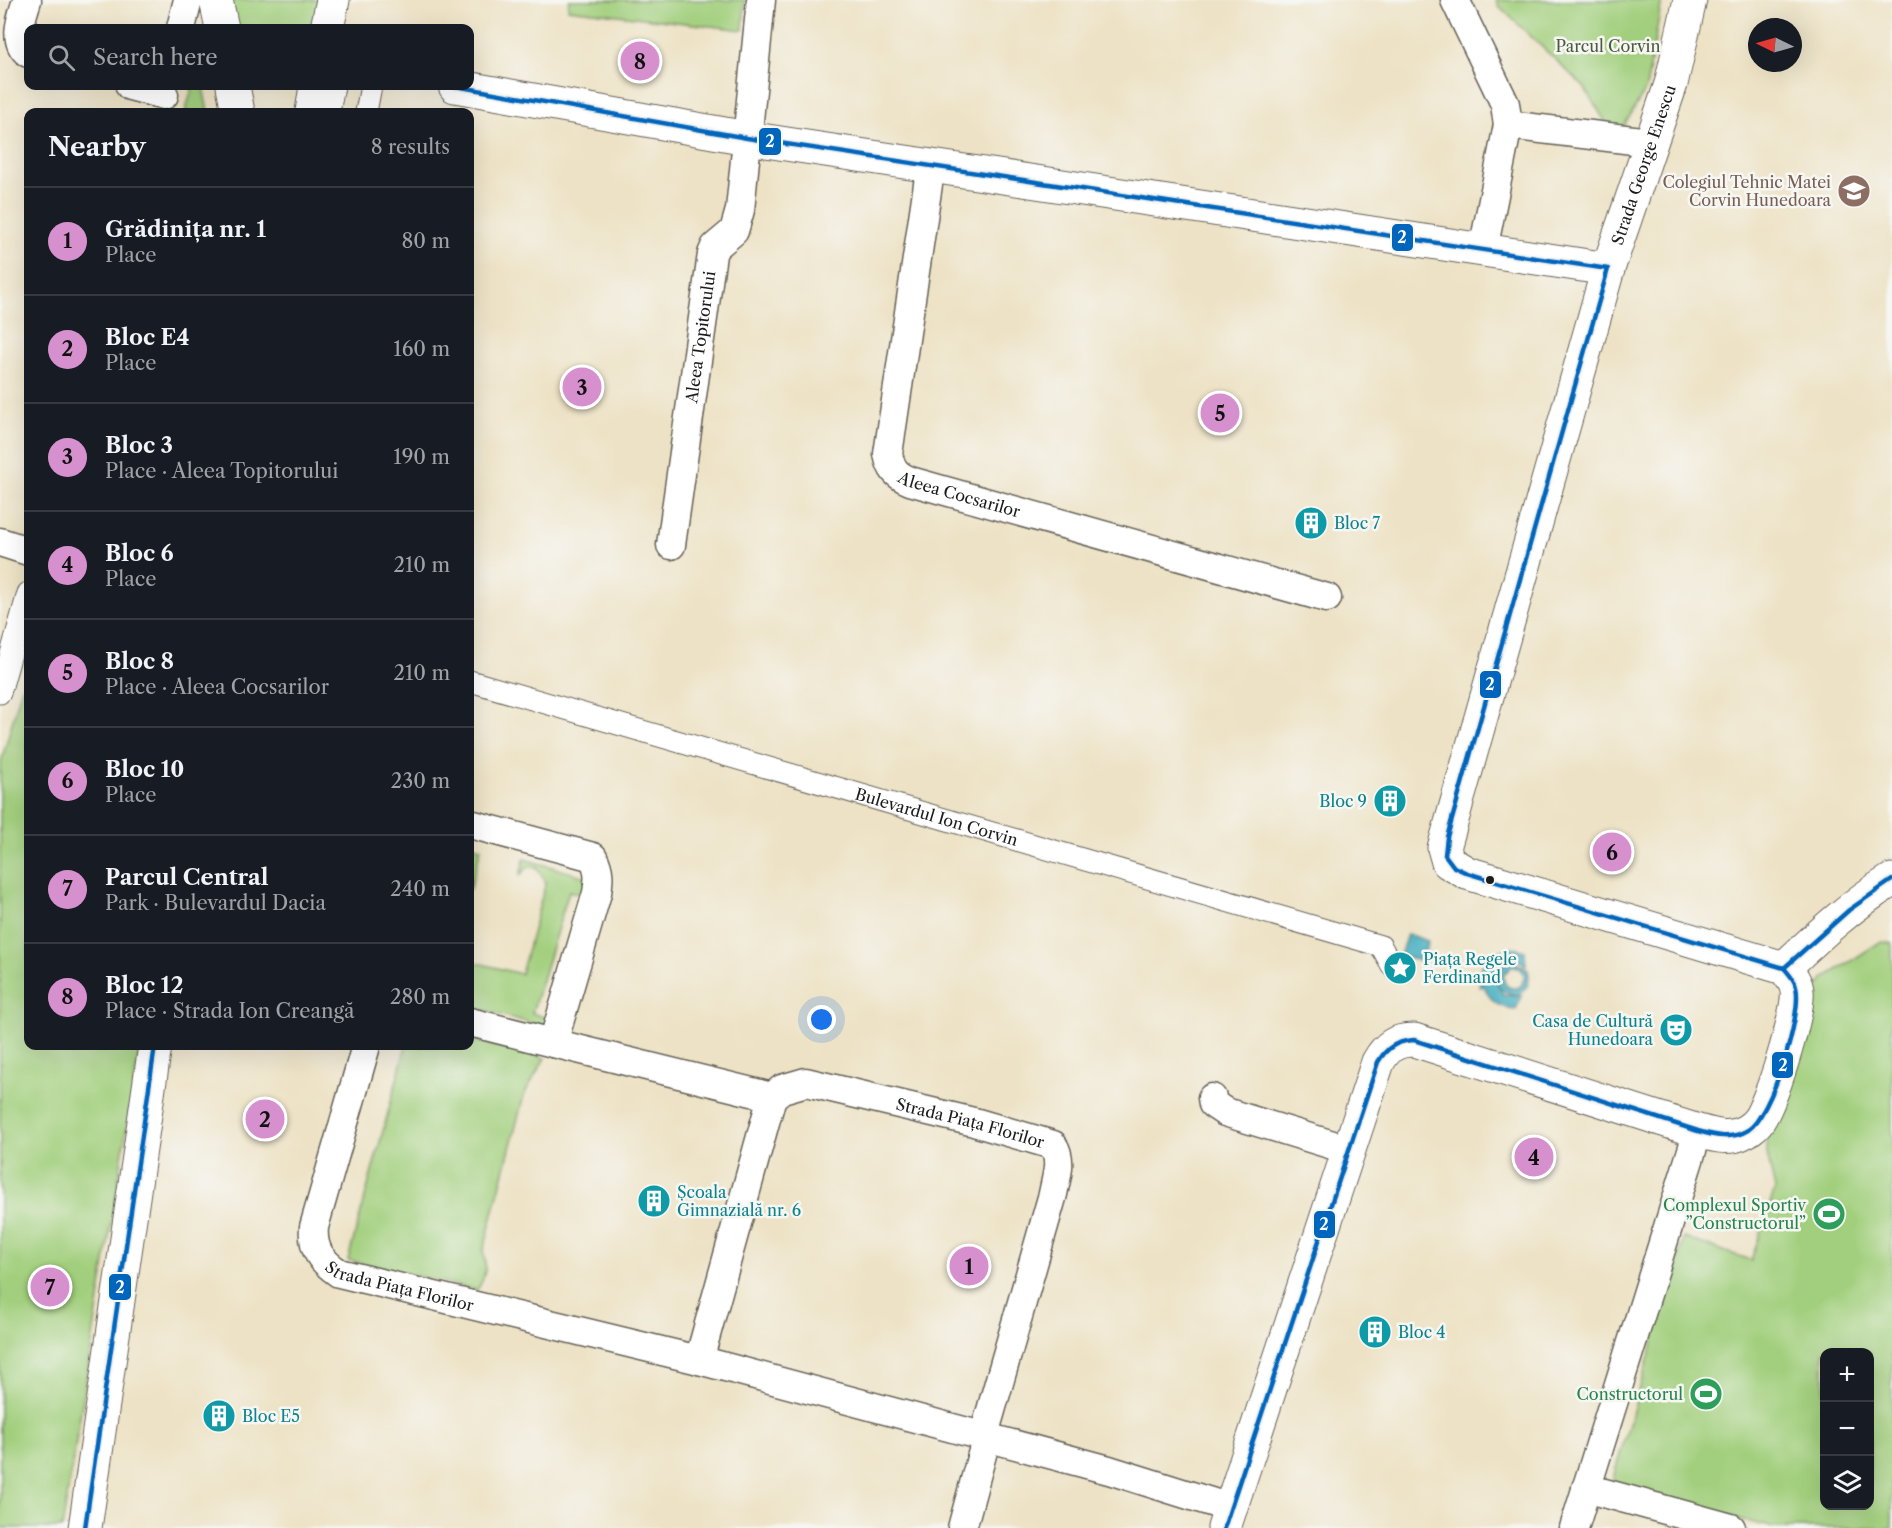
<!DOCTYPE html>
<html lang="en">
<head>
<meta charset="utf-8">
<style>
  :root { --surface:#171b24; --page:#20242c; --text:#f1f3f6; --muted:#9ea1a6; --line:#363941; --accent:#d690ce }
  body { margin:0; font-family:"Libre Caslon Text",serif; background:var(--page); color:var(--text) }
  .controls { position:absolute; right:18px; bottom:18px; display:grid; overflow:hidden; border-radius:12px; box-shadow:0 6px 24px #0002 }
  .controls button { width:54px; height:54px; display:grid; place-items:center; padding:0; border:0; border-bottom:2px solid var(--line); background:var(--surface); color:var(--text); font:30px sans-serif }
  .compass { position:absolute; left:1748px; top:18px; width:54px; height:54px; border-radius:50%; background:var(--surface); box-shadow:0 6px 24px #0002; rotate:275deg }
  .you { position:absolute; left:822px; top:1020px; width:21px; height:21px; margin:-15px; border:4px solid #fff; border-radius:50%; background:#1a73e8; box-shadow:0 0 0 9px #1a73e833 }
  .badge { display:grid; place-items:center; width:39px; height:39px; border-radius:50%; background:var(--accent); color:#111; font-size:20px; font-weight:700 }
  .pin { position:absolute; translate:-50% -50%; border:3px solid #fff; box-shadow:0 2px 6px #0006 }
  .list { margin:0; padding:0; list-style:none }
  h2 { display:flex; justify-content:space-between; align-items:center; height:78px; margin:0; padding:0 24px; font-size:26px }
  h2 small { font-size:20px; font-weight:400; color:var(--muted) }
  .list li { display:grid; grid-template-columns:39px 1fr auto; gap:18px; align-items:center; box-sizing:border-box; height:108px; padding:0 24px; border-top:2px solid var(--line) }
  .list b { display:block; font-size:22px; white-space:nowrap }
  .list p { margin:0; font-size:20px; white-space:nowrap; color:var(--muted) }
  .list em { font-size:20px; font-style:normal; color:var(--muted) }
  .icon { flex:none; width:33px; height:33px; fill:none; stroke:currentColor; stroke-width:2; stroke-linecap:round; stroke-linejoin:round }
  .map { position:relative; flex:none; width:1892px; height:1528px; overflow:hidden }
  .search { position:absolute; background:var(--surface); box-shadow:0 6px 24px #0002; left:24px; top:24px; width:450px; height:66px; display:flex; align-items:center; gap:15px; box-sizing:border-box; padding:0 21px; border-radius:12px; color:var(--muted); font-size:22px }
  .panel { position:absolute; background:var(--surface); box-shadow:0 6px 24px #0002; left:24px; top:108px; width:450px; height:942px; border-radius:12px }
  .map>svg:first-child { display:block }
</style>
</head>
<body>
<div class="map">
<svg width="1892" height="1528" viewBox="0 0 1892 1528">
  <rect width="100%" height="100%" fill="#f6f6f2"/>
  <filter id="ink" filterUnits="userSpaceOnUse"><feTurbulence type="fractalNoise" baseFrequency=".0167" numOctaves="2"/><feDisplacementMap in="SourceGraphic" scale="12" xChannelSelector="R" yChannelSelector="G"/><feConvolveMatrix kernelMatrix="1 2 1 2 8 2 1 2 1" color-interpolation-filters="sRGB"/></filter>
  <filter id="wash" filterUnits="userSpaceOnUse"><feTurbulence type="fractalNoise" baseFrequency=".008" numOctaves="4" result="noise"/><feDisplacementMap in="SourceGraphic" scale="24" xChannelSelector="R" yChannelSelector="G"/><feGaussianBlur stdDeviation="1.35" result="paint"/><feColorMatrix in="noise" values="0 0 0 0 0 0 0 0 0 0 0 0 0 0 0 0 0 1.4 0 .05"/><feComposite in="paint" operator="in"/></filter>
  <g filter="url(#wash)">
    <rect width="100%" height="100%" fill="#ede2c5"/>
    <!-- green -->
    <g fill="#a2cf7d" stroke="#5f764c" stroke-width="1.5" fill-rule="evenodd">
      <path d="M227,0H320L314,28H233Z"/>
      <path d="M569,0H745L743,30L568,9Z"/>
      <path d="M1496,0H1662L1646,89L1616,139L1584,87L1499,6Z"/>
      <path d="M193,86L203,87L208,112H185Z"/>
      <path d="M28,665V1046H140L62,1528H0V766Z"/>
      <path d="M470,845L481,848L470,890Z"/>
      <path d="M524,859L586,877L587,896L569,891L532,1013L550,1019L542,1026L470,1007V961L521,974L546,882L536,867H528L520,875Z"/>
      <path d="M1880,942L1892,943V1528H1773L1611,1485L1684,1238L1751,1260L1775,1189L1767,1154V1121L1807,1001L1823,979ZM1824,1352H1870V1506H1824Z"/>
      <path d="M470,1039L545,1058L524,1095L483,1252C488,1264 485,1279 477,1290L348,1260L406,1046H470Z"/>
    </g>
    <!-- water -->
    <g fill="#40acbe" stroke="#2e646d" stroke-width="1.5" fill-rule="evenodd">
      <path d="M1407,934L1428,941L1422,962L1400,955Z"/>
      <path d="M1512,947L1525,951L1526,965L1520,961L1508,960L1498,967L1495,979L1503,994L1522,996L1516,1009C1500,1009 1490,1001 1484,986L1480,987C1478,972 1482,961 1494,950L1495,953Z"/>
      <path d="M1514,962L1528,970C1531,983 1527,992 1514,995L1500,989L1496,979L1504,964ZM1511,967L1519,968L1525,976L1521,986C1511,992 1502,985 1504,974Z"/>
    </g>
  </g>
  <g filter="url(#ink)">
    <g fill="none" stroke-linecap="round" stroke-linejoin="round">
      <defs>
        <g id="pedestrian">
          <path d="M329,112L334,86"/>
          <path d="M366,112L371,86"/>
          <path id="s1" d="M470,681L1381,946L1392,966"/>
          <path d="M0,693L28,593"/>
        </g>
        <g id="minor">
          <path d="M27,0C22,17 12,40 28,53"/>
          <path d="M1455,0L1505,104L1508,125L1650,142"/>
          <path d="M181,28L188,0"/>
          <path d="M130,86L164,95"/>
          <path id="s2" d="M931,164L888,454C891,469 896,475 910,481L1327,598"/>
          <path d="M1483,250L1508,125"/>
          <path d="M0,542L28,551"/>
          <path id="s3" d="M671,545L712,254L715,247L734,231L740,210L761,0"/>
          <path d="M470,824L593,857C600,871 599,879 597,893L553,1043L772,1097"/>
          <path d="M470,1022L553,1043"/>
          <path id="s4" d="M366,1046L314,1227C312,1249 321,1261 339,1273L699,1360L1109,1470L1230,1508"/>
          <path d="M1212,1098L1213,1104L1225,1112L1349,1150"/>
          <path id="s5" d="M699,1360L772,1097L782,1089L806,1082L974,1122L1053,1145C1063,1160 1056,1178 1053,1194L984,1435"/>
          <path d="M1586,1488L1731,1528"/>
          <path d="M962,1528L987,1436"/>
          <path d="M1574,1528L1698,1131"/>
        </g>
        <g id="tertiary">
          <path d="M455,86L747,138L1608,269"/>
          <path d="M1784,968C1818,936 1852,904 1892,880"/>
          <path id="s6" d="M1224,1528L1378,1062C1387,1046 1396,1040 1414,1040L1698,1131C1712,1135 1728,1140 1742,1133C1747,1131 1754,1126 1757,1122C1770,1108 1800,1010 1797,991C1796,981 1790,975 1784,968L1467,873L1448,862L1444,848L1608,269L1671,84L1690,0"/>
        </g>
        <g id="secondary">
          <path d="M216,0L222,28"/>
          <path d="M327,28L333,0"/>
          <path d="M233,86L238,112"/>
          <path d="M312,112L316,86"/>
          <path d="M85,1528L155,1046"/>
        </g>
      </defs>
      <!-- pedestrian casing -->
      <use href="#pedestrian" stroke="#656157" stroke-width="23"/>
      <!-- minor casing -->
      <use href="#minor" stroke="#656157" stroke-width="31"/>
      <!-- tertiary casing -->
      <use href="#tertiary" stroke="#656157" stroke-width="35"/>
      <!-- secondary casing -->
      <use href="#secondary" stroke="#656157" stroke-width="35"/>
      <!-- pedestrian -->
      <use href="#pedestrian" stroke="#fff" stroke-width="21"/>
      <!-- minor -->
      <use href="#minor" stroke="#fff" stroke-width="28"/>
      <!-- tertiary -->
      <use href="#tertiary" stroke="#fff" stroke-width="33"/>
      <!-- secondary -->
      <use href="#secondary" stroke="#fff" stroke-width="33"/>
      <defs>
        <g id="bus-1">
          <path d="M455,86L747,138L1608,269L1447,837L1445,855L1454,867L1467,873L1784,968C1789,974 1795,980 1796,987C1803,1014 1771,1116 1748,1130C1732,1140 1715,1136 1698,1131L1414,1040C1397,1041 1387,1047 1378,1062L1224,1528"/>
          <path d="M1784,968L1849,910L1892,880"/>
          <path d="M85,1528L155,1046"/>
        </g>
      </defs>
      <!-- bus-1 casing -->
      <use href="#bus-1" stroke="#f6f6f2" stroke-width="9"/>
      <!-- bus-1 -->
      <use href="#bus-1" stroke="#0065bd" stroke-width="4.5"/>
    </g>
  </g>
  <!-- icons -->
  <defs>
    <symbol id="school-disc" viewBox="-11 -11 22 22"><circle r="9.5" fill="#8d6e63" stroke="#f6f6f2"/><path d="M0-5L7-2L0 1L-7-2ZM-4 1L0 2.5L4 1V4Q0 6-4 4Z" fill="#fff"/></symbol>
    <symbol id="building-disc" viewBox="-11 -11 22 22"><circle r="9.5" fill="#0f9aa8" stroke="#f6f6f2"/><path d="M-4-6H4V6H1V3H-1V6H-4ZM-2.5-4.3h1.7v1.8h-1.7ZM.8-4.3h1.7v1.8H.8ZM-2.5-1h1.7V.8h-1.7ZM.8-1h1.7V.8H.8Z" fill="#fff"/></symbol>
    <symbol id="sight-disc" viewBox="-11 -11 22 22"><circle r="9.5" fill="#0f9aa8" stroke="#f6f6f2"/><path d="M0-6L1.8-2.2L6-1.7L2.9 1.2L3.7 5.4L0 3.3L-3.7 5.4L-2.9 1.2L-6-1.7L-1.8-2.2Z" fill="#fff"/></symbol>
    <symbol id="theatre-disc" viewBox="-11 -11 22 22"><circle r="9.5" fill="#0f9aa8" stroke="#f6f6f2"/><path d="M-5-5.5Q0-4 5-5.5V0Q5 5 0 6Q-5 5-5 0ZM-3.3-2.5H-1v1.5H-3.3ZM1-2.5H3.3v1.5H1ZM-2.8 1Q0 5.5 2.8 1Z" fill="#fff"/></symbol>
    <symbol id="stadium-disc" viewBox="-11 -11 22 22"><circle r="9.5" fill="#2e9e5b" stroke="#f6f6f2"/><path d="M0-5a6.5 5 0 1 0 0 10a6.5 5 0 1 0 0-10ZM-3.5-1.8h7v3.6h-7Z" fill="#fff"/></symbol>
  </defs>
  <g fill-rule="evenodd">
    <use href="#school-disc" x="1835" y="172" width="38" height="38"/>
    <use href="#building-disc" x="1292" y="504" width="38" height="38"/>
    <use href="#building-disc" x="1371" y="782" width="38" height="38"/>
    <use href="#sight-disc" x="1381" y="949" width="38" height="38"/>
    <use href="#theatre-disc" x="1657" y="1011" width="38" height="38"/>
    <use href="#building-disc" x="635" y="1182" width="38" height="38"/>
    <use href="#stadium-disc" x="1810" y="1195" width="38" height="38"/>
    <use href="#building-disc" x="1356" y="1313" width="38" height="38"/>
    <use href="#stadium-disc" x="1687" y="1375" width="38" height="38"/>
    <use href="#building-disc" x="200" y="1397" width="38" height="38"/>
  </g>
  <!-- markers -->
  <circle fill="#1c1c1c" stroke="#f6f6f2" stroke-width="2" cx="1490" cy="880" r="5"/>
  <g text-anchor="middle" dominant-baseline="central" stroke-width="5" stroke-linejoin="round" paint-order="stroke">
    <!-- park labels -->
    <g font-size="16" fill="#4b5b3e" stroke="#f6f6f2">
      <text x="1608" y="46">Parcul Corvin</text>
    </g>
    <!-- street labels -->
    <g font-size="16" fill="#1c1c1c" stroke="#f6f6f2">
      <text stroke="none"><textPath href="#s6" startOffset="2142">Strada George Enescu</textPath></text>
      <text stroke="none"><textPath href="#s3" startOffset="210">Aleea Topitorului</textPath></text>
      <text stroke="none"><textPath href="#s2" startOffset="381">Aleea Cocsarilor</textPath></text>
      <text stroke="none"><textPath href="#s1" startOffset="486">Bulevardul Ion Corvin</textPath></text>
      <text stroke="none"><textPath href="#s5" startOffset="480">Strada Piața Florilor</textPath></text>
      <text stroke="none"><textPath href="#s4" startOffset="306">Strada Piața Florilor</textPath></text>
    </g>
    <!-- education labels -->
    <g font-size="16" fill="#785e54" stroke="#f6f6f2" text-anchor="end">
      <text x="1831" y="182">Colegiul Tehnic Matei<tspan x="1831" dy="18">Corvin Hunedoara</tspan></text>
    </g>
    <!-- culture labels -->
    <g font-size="16" fill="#0d838f" stroke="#f6f6f2" text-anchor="start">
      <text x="1334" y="523">Bloc 7</text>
      <text x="1367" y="801" text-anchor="end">Bloc 9</text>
      <text x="1423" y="959">Piața Regele<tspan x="1423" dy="18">Ferdinand</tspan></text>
      <text x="1653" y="1021" text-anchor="end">Casa de Cultură<tspan x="1653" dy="18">Hunedoara</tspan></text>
      <text x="677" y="1192">Școala<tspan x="677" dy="18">Gimnazială nr. 6</tspan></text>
      <text x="1398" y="1332">Bloc 4</text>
      <text x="242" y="1416">Bloc E5</text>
    </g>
    <!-- leisure labels -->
    <g font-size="16" fill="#27864d" stroke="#f6f6f2" text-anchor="end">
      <text x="1806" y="1205">Complexul Sportiv<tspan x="1806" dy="18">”Constructorul”</tspan></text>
      <text x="1683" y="1394">Constructorul</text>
    </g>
  </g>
  <g stroke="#f6f6f2" stroke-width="2">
    <rect x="758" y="127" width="24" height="29" rx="6" fill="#0065bd"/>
    <rect x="1391" y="223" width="23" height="29" rx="6" fill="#0065bd"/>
    <rect x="1479" y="670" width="23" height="29" rx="6" fill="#0065bd"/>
    <rect x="1771" y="1051" width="23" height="28" rx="6" fill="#0065bd"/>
    <rect x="1313" y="1210" width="23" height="29" rx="6" fill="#0065bd"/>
    <rect x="108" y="1273" width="24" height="28" rx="6" fill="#0065bd"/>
  </g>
  <g font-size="16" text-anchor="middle" font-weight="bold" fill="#fff">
    <text x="770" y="147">2</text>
    <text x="1402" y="243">2</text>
    <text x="1490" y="690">2</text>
    <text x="1783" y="1071">2</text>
    <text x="1324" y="1230">2</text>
    <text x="120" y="1293">2</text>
  </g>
</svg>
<div class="controls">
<button>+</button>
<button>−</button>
<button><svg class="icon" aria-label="layers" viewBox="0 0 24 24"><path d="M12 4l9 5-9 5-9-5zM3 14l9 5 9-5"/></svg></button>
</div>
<svg class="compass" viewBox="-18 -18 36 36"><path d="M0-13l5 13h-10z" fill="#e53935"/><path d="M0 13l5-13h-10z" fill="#9ea1a6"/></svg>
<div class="you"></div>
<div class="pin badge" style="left:969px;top:1266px">1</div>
<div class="pin badge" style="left:265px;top:1119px">2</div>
<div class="pin badge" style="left:582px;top:387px">3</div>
<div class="pin badge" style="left:1534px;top:1157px">4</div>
<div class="pin badge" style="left:1220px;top:413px">5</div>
<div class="pin badge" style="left:1612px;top:852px">6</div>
<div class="pin badge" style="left:50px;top:1287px">7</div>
<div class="pin badge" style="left:640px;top:61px">8</div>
<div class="search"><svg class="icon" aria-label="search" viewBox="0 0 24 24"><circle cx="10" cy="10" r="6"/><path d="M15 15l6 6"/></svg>Search here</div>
<section class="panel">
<h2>Nearby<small>8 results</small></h2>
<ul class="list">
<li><span class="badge">1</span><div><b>Grădinița nr. 1</b><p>Place</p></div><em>80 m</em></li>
<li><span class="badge">2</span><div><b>Bloc E4</b><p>Place</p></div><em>160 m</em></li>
<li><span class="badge">3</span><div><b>Bloc 3</b><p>Place · Aleea Topitorului</p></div><em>190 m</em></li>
<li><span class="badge">4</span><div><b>Bloc 6</b><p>Place</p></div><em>210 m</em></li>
<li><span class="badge">5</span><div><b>Bloc 8</b><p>Place · Aleea Cocsarilor</p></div><em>210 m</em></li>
<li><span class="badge">6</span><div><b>Bloc 10</b><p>Place</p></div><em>230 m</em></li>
<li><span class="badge">7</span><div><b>Parcul Central</b><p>Park · Bulevardul Dacia</p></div><em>240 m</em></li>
<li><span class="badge">8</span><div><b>Bloc 12</b><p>Place · Strada Ion Creangă</p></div><em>280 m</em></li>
</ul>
</section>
</div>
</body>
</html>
